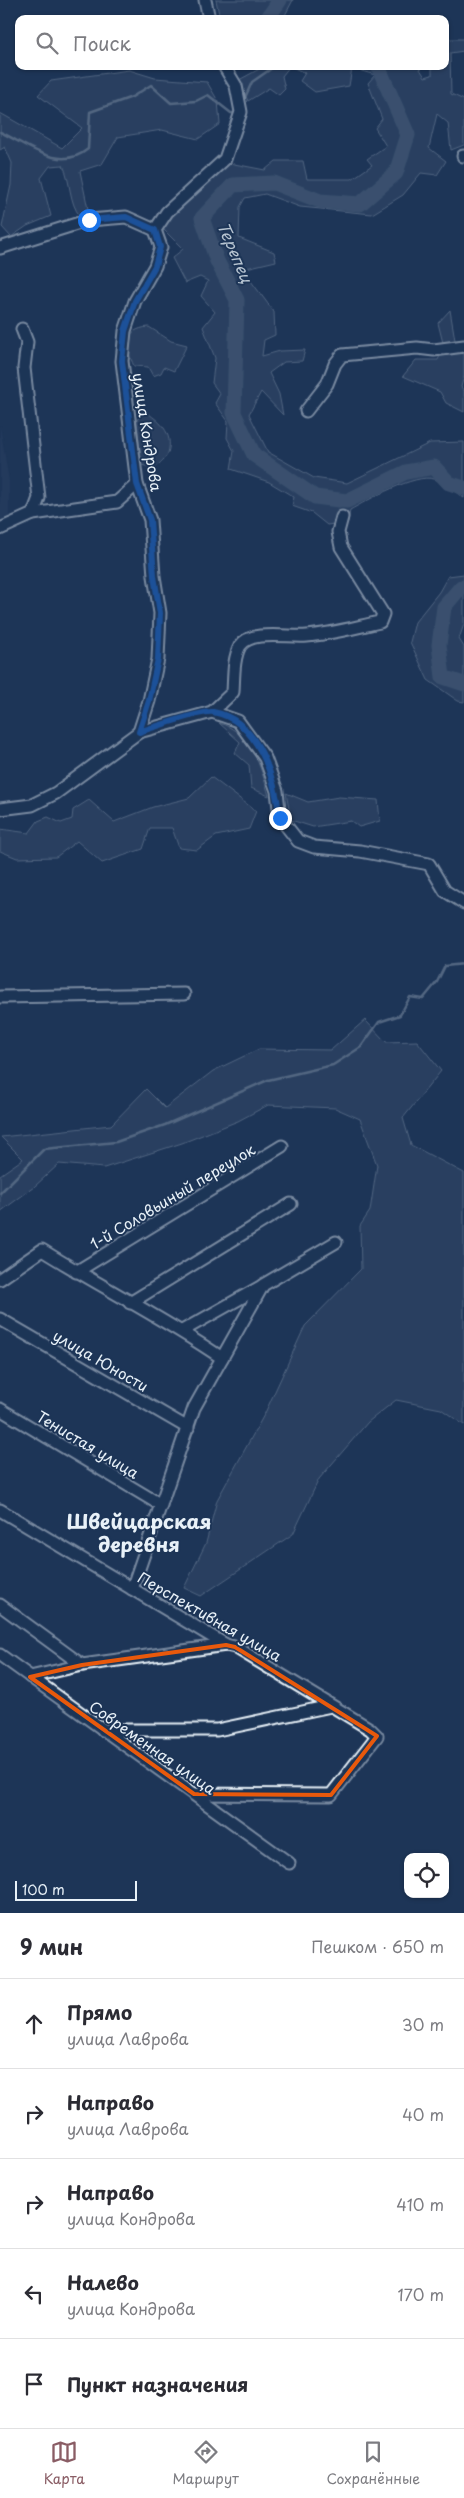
<!DOCTYPE html>
<html lang="ru">
<head>
<meta charset="utf-8">
<style>
  :root { --surface:#fff; --page:#f2f2f3; --text:#2b2b33; --muted:#7c7c81; --line:#e1e1e2; --accent:#8a5d65 }
  body { margin:0; font-family:"Playpen Sans",sans-serif; background:var(--page); color:var(--text) }
  .controls { position:absolute; right:15px; bottom:15px; display:grid; overflow:hidden; border-radius:10px; box-shadow:0 1px 4px #0004 }
  .controls button { width:45px; height:45px; display:grid; place-items:center; padding:0; border:0; border-bottom:1px solid var(--line); background:var(--surface); color:var(--text); font:25px sans-serif }
  .scale { position:absolute; left:15px; bottom:12px; width:122px; box-sizing:border-box; padding-left:5px; border:2px solid #e8f1f8; border-top:0; font-size:14px; line-height:18px; white-space:nowrap; color:#e8f1f8; -webkit-text-stroke:4px #1d3557; paint-order:stroke }
  .stop { position:absolute; width:15px; height:15px; margin:-11px; border:4px solid #1a73e8; border-radius:50%; background:#fff }
  .stop.end { background:#1a73e8; border-color:#fff; box-shadow:0 1px 5px #0008 }
  .list { margin:0; padding:0; list-style:none }
  h2 { display:flex; justify-content:space-between; align-items:center; height:65px; margin:0; padding:0 20px; font-size:21px }
  h2 small { font-size:16px; font-weight:400; color:var(--muted) }
  .list li { display:grid; grid-template-columns:32px 1fr auto; gap:15px; align-items:center; box-sizing:border-box; height:90px; padding:0 20px; border-top:1px solid var(--line) }
  .list b { display:block; font-size:19px; white-space:nowrap }
  .list p { margin:0; font-size:16px; white-space:nowrap; color:var(--muted) }
  .list em { font-size:16px; font-style:normal; color:var(--muted) }
  .icon { flex:none; width:28px; height:28px; fill:none; stroke:currentColor; stroke-width:2; stroke-linecap:round; stroke-linejoin:round }
  .map { position:relative; flex:none; width:464px; height:1913px; overflow:hidden }
  .search { position:absolute; background:var(--surface); box-shadow:0 1px 4px #0004; left:15px; right:15px; top:15px; height:55px; display:flex; align-items:center; gap:12px; box-sizing:border-box; padding:0 18px; border-radius:10px; color:var(--muted); font-size:19px }
  .sheet { height:515px; background:var(--surface) }
  nav { display:flex; justify-content:space-around; align-items:center; box-sizing:border-box; height:70px; border-top:1px solid var(--line); background:var(--surface); font-size:14px; color:var(--muted) }
  nav a { display:grid; justify-items:center; gap:2px }
  nav .on { color:var(--accent) }
  .map>svg:first-child { display:block }
</style>
</head>
<body>
<div class="map">
<svg width="464" height="1913" viewBox="0 0 464 1913">
  <rect width="100%" height="100%" fill="#1d3557"/>
  <filter id="ink" filterUnits="userSpaceOnUse"><feTurbulence type="fractalNoise" baseFrequency=".02" numOctaves="2"/><feDisplacementMap in="SourceGraphic" scale="10" xChannelSelector="R" yChannelSelector="G"/><feConvolveMatrix kernelMatrix="1 2 1 2 8 2 1 2 1" color-interpolation-filters="sRGB"/></filter>
  <g filter="url(#ink)">
    <!-- built -->
    <path fill="#2a4162" d="M0,426L9,481V522L0,524Z"/>
    <!-- green -->
    <g fill="#374d6c" stroke="#909fb2">
      <path d="M216,0H293L283,19H220Z"/>
      <path d="M445,39H464V51L450,53L451,94L464,100V145L451,150L448,123L437,114L429,148L446,161L437,175L421,173L403,195L372,214L300,207L265,194L245,198L240,207L239,238L274,252L276,261L242,269L274,312L275,335L264,340L262,356L280,351L305,350L302,361L284,362L269,373L279,394L283,415L261,392L249,414L268,452L314,478L347,483L430,443L464,442V498C454,492 446,483 434,479C415,473 368,500 350,510L348,522L327,525L312,513L292,506L294,497L269,482L231,469L234,451L227,438L228,421L215,403L220,394L212,383L215,358L203,327L215,312L201,296L208,281L200,277L185,283L172,258L183,249L163,229L176,209L229,163L265,170L276,161H303L307,179H352L372,165L367,159L386,146L375,128L382,119L368,83L375,75L352,68L349,86L315,92L300,81L305,73L290,66L282,76L285,89L279,95L269,88L248,101L239,80L265,66H418L425,77L432,75V66H445Z"/>
      <path d="M129,70L155,78L207,82L218,101L220,124L198,139L162,130L118,137L102,164L80,171L88,209L80,216C69,203 71,182 63,165L50,166L41,178L51,216L27,226L11,237L2,227L11,185L12,163L5,147L0,150V113L62,148L82,128L38,95L51,81Z"/>
      <path d="M450,310L456,346H464V376L461,387L464,391V412L446,403L440,392L403,376L416,360H438L444,347L438,323Z"/>
      <path d="M149,327L171,341L187,345L174,371L164,367L161,373L153,376L148,367L134,366C125,347 123,329 149,327Z"/>
      <path d="M144,411C159,420 174,433 168,453C166,458 159,464 155,468L141,465L137,420Z"/>
      <path d="M464,574V624L459,639L464,647V702L458,701L428,680L410,642L415,622L439,592L448,576Z"/>
      <path d="M219,723C251,732 261,767 269,796L251,788L249,765L235,753L240,742Z"/>
      <path d="M211,777L256,811L249,829L216,836L197,850L179,848L172,828H150L143,849L102,863L77,841L56,857L17,858L0,851V829L29,833L38,821L48,817L61,823L72,819L73,810L89,800L114,822L153,807L189,798Z"/>
      <path d="M286,793L308,802L339,797L378,800L380,821L359,827L351,821L313,827L291,820Z"/>
      <path d="M365,1020L386,1042L417,1041L441,1071L403,1118L411,1145L464,1173V1425L441,1409L396,1400L368,1422L319,1479L293,1534L201,1596L184,1588L206,1543L217,1500L265,1413L305,1326L361,1269L360,1226L370,1211L377,1165L360,1119L335,1108L268,1105L238,1121L182,1143L104,1168L59,1164L34,1187L0,1212V1175L23,1159L1,1137L111,1125L146,1089L165,1108L213,1071L259,1049L331,1050Z"/>
    </g>
    <g fill="none" stroke-linecap="round" stroke-linejoin="round">
      <!-- stream -->
      <g stroke="#95a4b5" stroke-width="2.5">
        <path d="M243,102L252,82L275,66"/>
        <path d="M0,132C27,144 59,173 88,149L90,112L132,97L151,85L171,103L196,101L208,95L231,113H236"/>
        <path d="M0,1193L44,1149L116,1142L165,1125L268,1080L333,1065L361,1047L379,1022L400,1015L410,997L423,999L437,982L445,966L464,964"/>
      </g>
      <!-- river -->
      <g stroke="#5d7089" stroke-width="15">
        <path d="M267,19L280,0"/>
        <path d="M378,66L408,135L396,173L360,204L320,201L274,183L233,185L202,218L217,261L237,300L234,413L254,455L315,497L347,501L406,472L434,467L449,483L464,488"/>
        <path d="M464,587H461L444,607L439,645L443,677L464,684"/>
      </g>
      <defs>
        <g id="minor">
          <path d="M205,0L209,19"/>
          <path d="M463,156H464"/>
          <path d="M155,230L167,212L225,159L241,112L236,86L224,66"/>
          <path d="M0,248L89,220L126,217L155,230"/>
          <path d="M22,329L27,342L24,368L39,498L33,514"/>
          <path d="M306,411L327,384L335,364L342,355L417,348L434,350L464,346"/>
          <path d="M0,529L33,514L117,502L137,484"/>
          <path d="M212,712L233,692C234,677 233,659 240,646C251,629 290,638 307,636C331,634 356,627 380,622L383,614L341,547L338,532L342,517"/>
          <path d="M139,732L149,701L158,659L160,613L154,576L150,520L137,484L122,361L125,331L135,301L155,266L161,247L155,230"/>
          <path d="M0,809L32,805L56,793L139,732L212,712L238,721L265,758L277,791L280,818L298,841L314,847L360,851L429,864L445,891L464,903"/>
          <path d="M0,997L184,994"/>
          <path d="M76,1272L282,1146"/>
          <path d="M0,1279L42,1250C101,1287 164,1318 222,1358"/>
          <path d="M130,1303L291,1204"/>
          <path d="M0,1319L188,1428"/>
          <path d="M182,1331L262,1286"/>
          <path d="M0,1409L161,1505"/>
          <path d="M0,1510L226,1645L235,1647L370,1729L377,1736L331,1795L194,1794"/>
          <path d="M132,1589L194,1408L263,1285L336,1242"/>
          <path d="M0,1605L82,1665"/>
          <path d="M0,1655L289,1863"/>
          <path d="M30,1677L82,1665L226,1645"/>
          <path d="M103,1730H217L331,1706"/>
        </g>
      </defs>
      <!-- minor casing -->
      <use href="#minor" stroke="#e8f1f8" stroke-width="15"/>
      <!-- minor -->
      <use href="#minor" stroke="#1d3557" stroke-width="11"/>
    </g>
  </g>
  <g fill="none" stroke-linecap="round" stroke-linejoin="round" filter="url(#ink)">
    <!-- route -->
    <path stroke="#1a73e8" stroke-width="6" d="M89,220L126,217L155,230L160,247L155,266L135,301L125,331L122,361L137,484L150,520L154,576L160,613L158,659L149,701L139,732C153,728 202,710 213,712C259,720 275,779 280,818"/>
  </g>
  <!-- marked area -->
  <path d="M0 0H464V1913H0ZM226,1645L235,1647L377,1736L331,1795L194,1794L30,1677L82,1665Z" fill="#1d3557" fill-opacity=".55" fill-rule="evenodd"/>
  <path fill="none" stroke="#e8590c" stroke-width="4" stroke-linejoin="round" d="M226,1645L235,1647L377,1736L331,1795L194,1794L30,1677L82,1665Z"/>
  <g text-anchor="middle" dominant-baseline="central" stroke-width="4" stroke-linejoin="round" paint-order="stroke">
    <!-- street labels -->
    <g font-size="15" fill="#e8f1f8" stroke="#1d3557">
      <text transform="translate(148 432) rotate(81)">улица Кондрова</text>
      <text transform="translate(172 1196) rotate(-31)">1-й Соловьиный переулок</text>
      <text transform="translate(101 1360) rotate(30)">улица Юности</text>
      <text transform="translate(88 1444) rotate(31)">Тенистая улица</text>
      <text transform="translate(210 1616) rotate(30)">Перспективная улица</text>
      <text transform="translate(153 1747) rotate(35)">Современная улица</text>
    </g>
    <!-- water labels -->
    <g font-size="16" font-style="italic" fill="#b7c4d1" stroke="#1d3557">
      <text transform="translate(236 252) rotate(67)">Терепец</text>
    </g>
    <!-- district labels -->
    <g font-size="20" font-weight="bold" fill="#e8f1f8" stroke="#1d3557">
      <text x="139" y="1521">Швейцарская<tspan x="139" dy="23">деревня</tspan></text>
    </g>
  </g>
</svg>
<div class="controls">
<button><svg class="icon" aria-label="locate" viewBox="0 0 24 24"><circle cx="12" cy="12" r="6"/><path d="M12 2v4M12 18v4M2 12h4M18 12h4"/></svg></button>
</div>
<div class="scale">100 m</div>
<div class="stop" style="left:89px;top:220px"></div>
<div class="stop end" style="left:280px;top:818px"></div>
<div class="search"><svg class="icon" aria-label="search" viewBox="0 0 24 24"><circle cx="10" cy="10" r="6"/><path d="M15 15l6 6"/></svg>Поиск</div>
</div>
<section class="sheet">
<h2>9 мин<small>Пешком · 650 m</small></h2>
<ul class="list">
<li><svg class="icon" aria-label="ahead" viewBox="0 0 24 24"><path d="M12 20V5M6 11l6-6 6 6"/></svg><div><b>Прямо</b><p>улица Лаврова</p></div><em>30 m</em></li>
<li><svg class="icon" aria-label="right" viewBox="0 0 24 24"><path d="M7 20v-9h11M14 6l5 5-5 5"/></svg><div><b>Направо</b><p>улица Лаврова</p></div><em>40 m</em></li>
<li><svg class="icon" aria-label="right" viewBox="0 0 24 24"><path d="M7 20v-9h11M14 6l5 5-5 5"/></svg><div><b>Направо</b><p>улица Кондрова</p></div><em>410 m</em></li>
<li><svg class="icon" aria-label="left" viewBox="0 0 24 24"><path d="M17 20v-9H6M10 6l-5 5 5 5"/></svg><div><b>Налево</b><p>улица Кондрова</p></div><em>170 m</em></li>
<li><svg class="icon" aria-label="arrive" viewBox="0 0 24 24"><path d="M6 21V4h12l-3 4 3 4H6"/></svg><div><b>Пункт назначения</b></div></li>
</ul>
</section>
<nav>
<a class="on"><svg class="icon" aria-label="map" viewBox="0 0 24 24"><path d="M3 6l6-2 6 2 6-2v14l-6 2-6-2-6 2zM9 4v14M15 6v14"/></svg>Карта</a>
<a><svg class="icon" aria-label="directions" viewBox="0 0 24 24"><path d="M12 3l9 9-9 9-9-9zM9 14v-3h6M13 9l2 2-2 2"/></svg>Маршрут</a>
<a><svg class="icon" aria-label="saved" viewBox="0 0 24 24"><path d="M7 4h10v16l-5-4-5 4z"/></svg>Сохранённые</a>
</nav>
</body>
</html>
